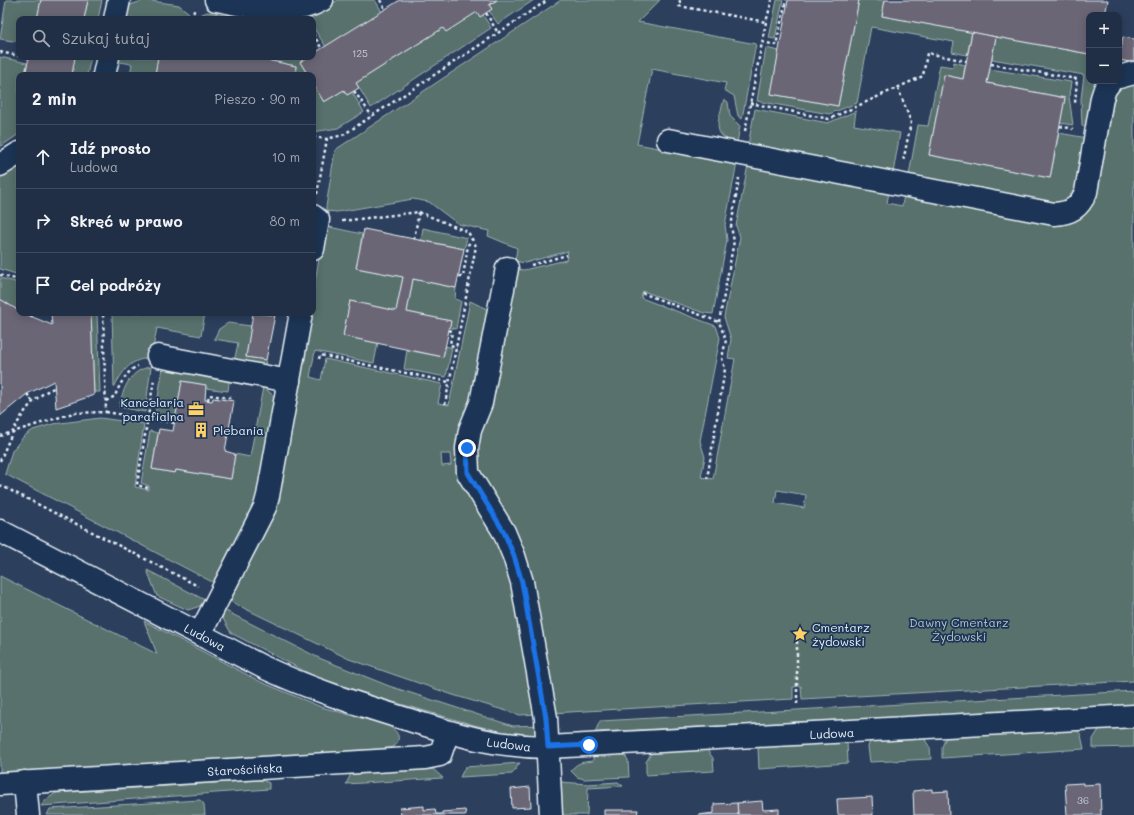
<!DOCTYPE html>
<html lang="pl">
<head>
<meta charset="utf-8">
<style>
  :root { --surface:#212f46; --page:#29374d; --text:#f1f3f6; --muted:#a2a9b3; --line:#3e4a5f }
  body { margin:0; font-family:Mali,sans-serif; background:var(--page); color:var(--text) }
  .controls { position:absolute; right:12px; top:12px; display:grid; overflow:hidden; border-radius:8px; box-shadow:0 2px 10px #0003 }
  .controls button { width:36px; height:36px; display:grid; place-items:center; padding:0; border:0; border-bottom:1px solid var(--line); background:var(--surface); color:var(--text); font:20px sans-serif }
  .stop { position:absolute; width:12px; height:12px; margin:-9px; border:3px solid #1a73e8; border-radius:50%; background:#fff }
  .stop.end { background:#1a73e8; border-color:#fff; box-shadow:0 1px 4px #0008 }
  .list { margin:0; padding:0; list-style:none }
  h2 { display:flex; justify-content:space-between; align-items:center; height:52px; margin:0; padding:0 16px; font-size:17px }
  h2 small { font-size:13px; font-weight:400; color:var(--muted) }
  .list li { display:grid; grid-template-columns:26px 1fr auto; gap:12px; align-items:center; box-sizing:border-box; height:64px; padding:0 16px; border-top:1px solid var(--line) }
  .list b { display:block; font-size:15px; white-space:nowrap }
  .list p { margin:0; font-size:13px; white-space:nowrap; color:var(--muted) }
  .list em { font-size:13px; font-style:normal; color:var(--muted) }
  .icon { flex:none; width:22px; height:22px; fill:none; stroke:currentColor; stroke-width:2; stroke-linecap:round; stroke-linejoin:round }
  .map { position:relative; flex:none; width:1134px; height:815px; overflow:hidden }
  .search { position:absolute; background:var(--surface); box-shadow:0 2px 10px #0003; left:16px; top:16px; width:300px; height:44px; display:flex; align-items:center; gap:10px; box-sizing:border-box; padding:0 14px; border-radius:8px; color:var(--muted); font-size:15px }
  .panel { position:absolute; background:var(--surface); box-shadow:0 2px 10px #0003; left:16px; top:72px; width:300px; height:244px; border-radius:8px }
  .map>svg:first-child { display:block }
</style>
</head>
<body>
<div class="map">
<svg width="1134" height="815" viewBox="0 0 1134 815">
  <rect width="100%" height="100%" fill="#2c3f5d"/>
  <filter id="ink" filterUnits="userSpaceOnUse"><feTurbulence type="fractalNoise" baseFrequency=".025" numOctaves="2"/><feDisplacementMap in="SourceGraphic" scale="8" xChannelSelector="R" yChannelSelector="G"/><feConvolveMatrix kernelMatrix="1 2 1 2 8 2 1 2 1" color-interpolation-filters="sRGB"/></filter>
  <g filter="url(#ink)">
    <!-- green -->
    <g fill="#58716d" stroke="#a0b1b2" fill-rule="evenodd">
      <path d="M6,0H41L37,19H19V42L0,39Z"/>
      <path d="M88,0H102L98,19H84Z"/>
      <path d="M145,0L179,5L189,13V19H138L122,16L130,5Z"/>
      <path d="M338,0H375L382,12L326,47L313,27V19L309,18Z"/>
      <path d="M497,0H534L498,24L489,11L492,9L489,5Z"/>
      <path d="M561,0H660L638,22L756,44L742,119L738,116L734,96L724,90L726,83L652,69L637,144L737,163L725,225L727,240L713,314L704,313L643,291L641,298L716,326L720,338L700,441L705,457L701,477L713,479L735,359L728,358L731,339L724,317L740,237L736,226L748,165L889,192L887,203L902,206L904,195L1047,222L1094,200L1098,190L1115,93L1118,88L1134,80V681L802,699L801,686L793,687V699L552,713L528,582L471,468L514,269L524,270L566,260L568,251L525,263L515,261L517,248L488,236L489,231L458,224L429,202L413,199L337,212L326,211V207L335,150ZM777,490L806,495L804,508L775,503Z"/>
      <path d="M777,0H783L775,39L769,38Z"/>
      <path d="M859,0H885L882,16L972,32L967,55L952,52L954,42L871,27L857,103L829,114L757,101L766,48L779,51L771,94L838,106Z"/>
      <path d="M207,12L248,19H198L200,15Z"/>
      <path d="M477,12L480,16L483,15L491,28L371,108L356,83L443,28L446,31Z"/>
      <path d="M996,37L1089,54V81H1102L1089,128L1082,126L1081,99L1084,75L992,59Z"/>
      <path d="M0,57L27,63L25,75H19V134L0,147Z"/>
      <path d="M75,57H91L87,75H72Z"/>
      <path d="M114,57H158L155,75H130L132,64L114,61Z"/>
      <path d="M266,57H309L300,62L308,75H295L296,66L265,60Z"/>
      <path d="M954,62L965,65L963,79L944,75L929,155L1050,178L1059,133L1087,138L1080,178L1072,198L1061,203H1056L909,175L918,125L928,126L940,65L953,67Z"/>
      <path d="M990,69L1071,82L1069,96L1073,125L1060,123L1065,98L987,83Z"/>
      <path d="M313,84L324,102L344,90L347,95L352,92L364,112L338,128L313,132Z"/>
      <path d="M724,99L728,102L730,116L740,126L737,143C709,136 719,120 724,99Z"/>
      <path d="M755,109L828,123L856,111L854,125L900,133L893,173L748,145Z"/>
      <path d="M19,163V275L0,269V176Z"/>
      <path d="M325,226L362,234L357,268L403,277L396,311L350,301L343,336L378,343L374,363L315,351L310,377L321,380L325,359L442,384L438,403L449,405L470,301L485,308L489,314L472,410L465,409L463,413L469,415L462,431L496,533L512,571L538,714L520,715L453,695L349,659L225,599L263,527L309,313H313V292ZM441,454H450L451,465L442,466Z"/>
      <path d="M423,228L467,238L464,249L421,240Z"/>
      <path d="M0,278L19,283V311L0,299Z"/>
      <path d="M413,279L456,288L455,299L461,301L456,329L449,327L450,321L407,312Z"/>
      <path d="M91,313H97L100,392H94Z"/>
      <path d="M112,313H205L201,336L157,328L151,358C130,359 124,370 114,387Z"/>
      <path d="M228,323L251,326L246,357L266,360L265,365H247L234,362L238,343L214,339L219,329Z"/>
      <path d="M446,346L452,348L446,377L404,369L407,350L443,357Z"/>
      <path d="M164,361L226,373L229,383L228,391L205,388V385L182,381L176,419L155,415Z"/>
      <path d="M151,367L145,412L119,407C123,389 130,369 151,367Z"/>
      <path d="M263,387L274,396L275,402L260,499L216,584L5,474L12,451L24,436L33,430L53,424L100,418L144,424L135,487L149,490V486L141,483L150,431L158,433L152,469L175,473L176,470L231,479L235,454L250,457Z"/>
      <path d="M147,570L205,600L200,606L188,610L157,596Z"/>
      <path d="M0,576L157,654L144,621L261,682L321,707L387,725C397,731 403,737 394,747L379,749L75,770L0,774Z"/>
      <path d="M222,609L319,658L389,686L513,726L540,725L541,735L504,732L478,726L379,698L314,676L231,633L222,617Z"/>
      <path d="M1134,691V705L1122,706L595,732L600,721Z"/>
      <path d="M1134,727V747L1093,748V739L1100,728Z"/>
      <path d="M1077,730L1081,735L1084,749L942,758V747L946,737Z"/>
      <path d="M924,738L930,748L931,759L870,762L868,747L870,741Z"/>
      <path d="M847,742L848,763L759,769L758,747Z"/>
      <path d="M707,750L713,758L714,771L646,775V762L652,752Z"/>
      <path d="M624,754L628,760L629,777L584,779L577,777L571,771C576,762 584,762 593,761V755Z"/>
      <path d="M520,763L512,774L460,777L465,767Z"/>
      <path d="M433,769L443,778L346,784L351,774Z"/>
      <path d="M262,780L269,783V789L41,806L47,799L56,793Z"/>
      <path d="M561,782L588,784L618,782L623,786L588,788L587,815H559Z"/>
      <path d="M200,800L204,804L205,815H47L50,809Z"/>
    </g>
    <!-- building -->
    <g fill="#6a6676" stroke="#e8f1f8">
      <path d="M41,0H88L84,19H37Z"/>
      <path d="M400,0H497L489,5L492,9L480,17L477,12L446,32L443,28L356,83L359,88L354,91L347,95L344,90L324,102L313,84V75H308L300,62L309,57H313V54Z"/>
      <path d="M788,0H859L838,106L771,94Z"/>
      <path d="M885,0H1108L1105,15H1089V54L882,16Z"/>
      <path d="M972,32L996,37L987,83L1065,98L1050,178L929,155L944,75L963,79Z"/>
      <path d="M1123,37L1134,39V63L1119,60Z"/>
      <path d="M29,57H75L72,75H25Z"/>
      <path d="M158,57H252L296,66L295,75H155Z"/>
      <path d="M364,229L464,249L456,288L413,279L407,312L451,321L443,357L343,336L350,301L396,311L403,277L356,268Z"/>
      <path d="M0,299L19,311V313H23L52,325L51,313H91L94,395L56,408L54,381L27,394L0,416Z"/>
      <path d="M253,313L275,315L266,360L246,357Z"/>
      <path d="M182,381L206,385L205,400L212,401L213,398L234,401L225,451L235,454L231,479L176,470L175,473L152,469L159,429L173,431Z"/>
      <path d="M1083,783V785L1100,784L1101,815H1067L1065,784Z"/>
      <path d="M530,787L531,807L512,808L511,789Z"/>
      <path d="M932,789V792L948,791L949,815H914L913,791Z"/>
      <path d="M872,797L873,815H838L837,799Z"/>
      <path d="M762,801L763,810L779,809V815H738L737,803Z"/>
      <path d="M737,803L738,815H698L714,813V804Z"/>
      <path d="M424,806V810L435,809L436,814H442V812L465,810L466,815H401L400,808Z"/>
      <path d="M604,810H638L637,815H604Z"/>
    </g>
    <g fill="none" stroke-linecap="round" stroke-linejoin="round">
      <defs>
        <g id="minor">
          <path d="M216,0C251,6 289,19 322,0"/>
          <path d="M115,19L119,0"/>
          <path d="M104,75L108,57"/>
          <path d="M1119,77L1134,73"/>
          <path d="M668,140L1054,214C1071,213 1079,208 1086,192L1102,98L1105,89L1111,81"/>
          <path d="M0,165L19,153"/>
          <path d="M313,216L318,220L313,249"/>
          <path d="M507,268L481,403L470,430L467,448L468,473L504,532L514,556L522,582L546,718L551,815"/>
          <path d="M158,356L289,381"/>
          <path d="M0,531L263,667C310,689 357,704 406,719C456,734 495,747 548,747L1134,716"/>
          <path d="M200,634L265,507L268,496L301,313"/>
          <path d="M25,782L28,815"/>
          <path d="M0,784L425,758L440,755L448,732"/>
        </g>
      </defs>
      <!-- minor casing -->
      <use href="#minor" stroke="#e8f1f8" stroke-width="25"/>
      <!-- path -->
      <g stroke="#e8f1f8" stroke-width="2.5" stroke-dasharray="3 3" stroke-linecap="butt">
        <path d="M380,0L385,9"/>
        <path d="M680,0L679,6L766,22"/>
        <path d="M486,13L498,33"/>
        <path d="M193,19L194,10"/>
        <path d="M313,34L322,49"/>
        <path d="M762,42L776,45L786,0"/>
        <path d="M0,52L19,56"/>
        <path d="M25,57L29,58"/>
        <path d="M261,59V57"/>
        <path d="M991,64L1077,79L1075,103"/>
        <path d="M898,88L911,122L903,162"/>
        <path d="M354,91L372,116"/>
        <path d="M750,103L829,119L923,76L927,53L966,61"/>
        <path d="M1060,126L1073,129"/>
        <path d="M745,131L766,22L772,0"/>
        <path d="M313,137L327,139L343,135L548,0"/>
        <path d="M317,194L327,139"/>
        <path d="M419,212L468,232L476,246L445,404"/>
        <path d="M342,221L419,212L414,239"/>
        <path d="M531,265L567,255"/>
        <path d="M0,275L19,280"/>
        <path d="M459,277H463L468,245L472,239"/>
        <path d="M642,293L719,322L726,340L722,358L725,369L707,479"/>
        <path d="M31,317L33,313"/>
        <path d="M719,322L734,241L731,227L739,178"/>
        <path d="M449,330L452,331L450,345L457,347"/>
        <path d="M319,359L320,355L449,382"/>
        <path d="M27,394L34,403"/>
        <path d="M208,400L209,395L231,398V395"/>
        <path d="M106,401L115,396C119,386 127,370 138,366"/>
        <path d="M106,412L175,423"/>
        <path d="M0,436L73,413L106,412L103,313"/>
        <path d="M0,461C12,433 24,400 54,388"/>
        <path d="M0,485L198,586"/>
        <path d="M148,488L137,485L154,379"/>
        <path d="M797,641V705"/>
      </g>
      <!-- minor -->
      <use href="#minor" stroke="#1d3557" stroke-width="22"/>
    </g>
  </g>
  <g fill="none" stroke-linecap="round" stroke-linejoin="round" filter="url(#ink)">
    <!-- route -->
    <path stroke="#1a73e8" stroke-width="5" d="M467,448L468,473L504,532L514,556L522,582L546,718L548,747L589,745"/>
  </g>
  <!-- icons -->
  <defs>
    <symbol id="office-bare" viewBox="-9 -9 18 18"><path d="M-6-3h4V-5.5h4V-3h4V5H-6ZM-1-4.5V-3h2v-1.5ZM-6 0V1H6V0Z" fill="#ffd166" stroke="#1d3557" stroke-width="2.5" paint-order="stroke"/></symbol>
    <symbol id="building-bare" viewBox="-9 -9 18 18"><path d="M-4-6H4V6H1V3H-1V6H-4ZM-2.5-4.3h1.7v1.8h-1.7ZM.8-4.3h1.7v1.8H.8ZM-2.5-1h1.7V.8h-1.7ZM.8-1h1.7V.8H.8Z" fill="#ffd166" stroke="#1d3557" stroke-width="2.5" paint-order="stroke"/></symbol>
    <symbol id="sight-bare" viewBox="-9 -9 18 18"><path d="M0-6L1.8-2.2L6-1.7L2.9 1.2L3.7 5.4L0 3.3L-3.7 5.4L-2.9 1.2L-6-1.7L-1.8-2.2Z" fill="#ffd166" stroke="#1d3557" stroke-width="2.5" paint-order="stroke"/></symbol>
  </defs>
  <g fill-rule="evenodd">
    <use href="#office-bare" x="185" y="398" width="22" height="22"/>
    <use href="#building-bare" x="190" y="419" width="22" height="22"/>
    <use href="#sight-bare" x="789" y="623" width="22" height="22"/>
  </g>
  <g text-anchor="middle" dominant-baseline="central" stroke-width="3.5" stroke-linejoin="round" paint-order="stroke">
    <!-- number labels -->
    <g font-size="10" fill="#c8ced8">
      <text x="360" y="53">125</text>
      <text x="1083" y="800">36</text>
    </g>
    <!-- poi labels -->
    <g font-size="12" fill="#e8f1f8" stroke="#1d3557" text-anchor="start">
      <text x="184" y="402" text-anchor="end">Kancelaria<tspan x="184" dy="14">parafialna</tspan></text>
      <text x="213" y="430">Plebania</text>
      <text x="812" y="627">Cmentarz<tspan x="812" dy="14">żydowski</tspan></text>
    </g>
    <!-- park labels -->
    <g font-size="12" fill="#b6c4c7" stroke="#1d3557">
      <text x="959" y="622">Dawny Cmentarz<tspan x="959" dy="14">Żydowski</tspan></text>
    </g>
    <!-- street labels -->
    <g font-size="12" fill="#e8f1f8" stroke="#1d3557">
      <text transform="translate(205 637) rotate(28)">Ludowa</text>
      <text transform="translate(832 733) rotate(-3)">Ludowa</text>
      <text transform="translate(509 744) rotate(7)">Ludowa</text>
      <text transform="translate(245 769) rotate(-3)">Starościńska</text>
    </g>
  </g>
</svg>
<div class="controls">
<button>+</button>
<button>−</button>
</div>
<div class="stop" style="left:589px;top:745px"></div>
<div class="stop end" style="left:467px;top:448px"></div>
<div class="search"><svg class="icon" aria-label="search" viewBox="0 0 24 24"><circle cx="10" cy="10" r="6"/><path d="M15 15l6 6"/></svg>Szukaj tutaj</div>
<section class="panel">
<h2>2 min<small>Pieszo · 90 m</small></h2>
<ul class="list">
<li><svg class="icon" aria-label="ahead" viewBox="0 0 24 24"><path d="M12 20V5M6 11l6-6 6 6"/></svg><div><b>Idź prosto</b><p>Ludowa</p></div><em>10 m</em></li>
<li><svg class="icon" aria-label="right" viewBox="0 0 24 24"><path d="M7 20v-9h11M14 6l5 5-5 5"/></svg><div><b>Skręć w prawo</b></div><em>80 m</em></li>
<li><svg class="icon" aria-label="arrive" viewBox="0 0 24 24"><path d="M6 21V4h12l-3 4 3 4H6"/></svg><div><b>Cel podróży</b></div></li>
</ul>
</section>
</div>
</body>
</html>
